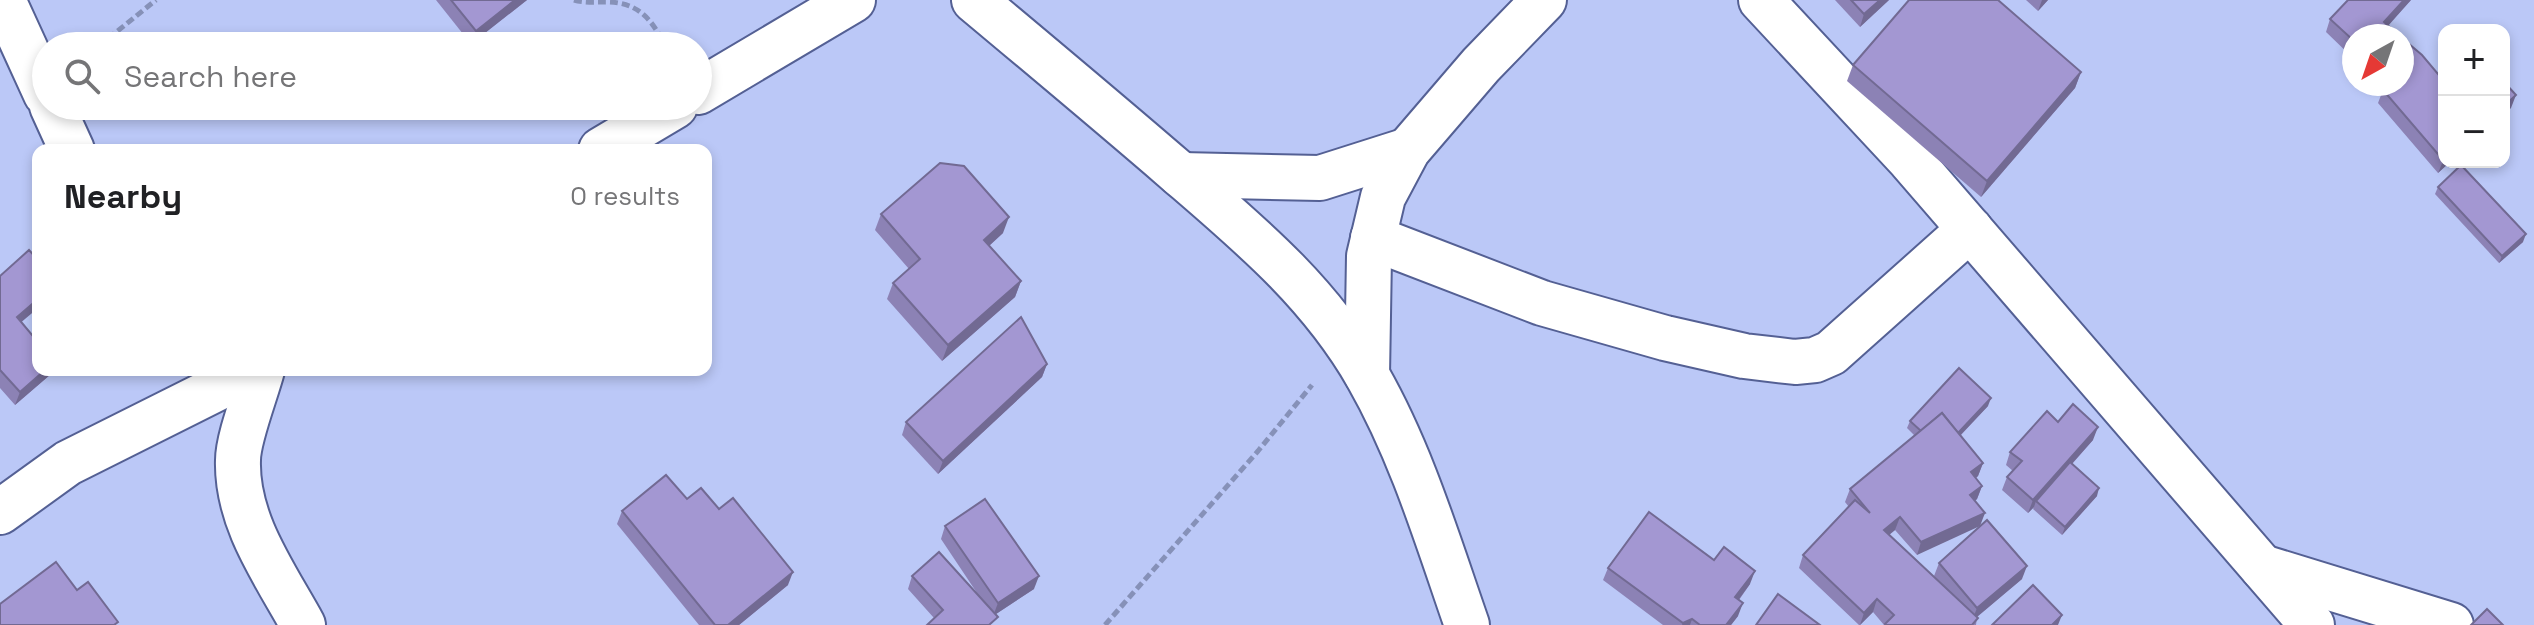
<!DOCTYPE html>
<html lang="en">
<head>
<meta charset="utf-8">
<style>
  :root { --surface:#fff; --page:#f6f6f6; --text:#202124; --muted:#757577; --line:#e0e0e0 }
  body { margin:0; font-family:"Space Grotesk",sans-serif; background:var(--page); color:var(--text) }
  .controls { position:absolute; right:24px; top:24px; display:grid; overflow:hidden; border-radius:16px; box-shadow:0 4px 12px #0003 }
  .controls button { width:72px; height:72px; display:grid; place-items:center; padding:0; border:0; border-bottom:2px solid var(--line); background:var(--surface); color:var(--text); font:40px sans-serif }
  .compass { position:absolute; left:2342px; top:24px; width:72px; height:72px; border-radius:50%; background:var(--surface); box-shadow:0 4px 12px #0003; rotate:220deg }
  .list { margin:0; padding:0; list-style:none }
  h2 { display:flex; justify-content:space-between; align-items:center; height:104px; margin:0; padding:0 32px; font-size:34px }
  h2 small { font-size:26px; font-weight:400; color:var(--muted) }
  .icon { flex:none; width:44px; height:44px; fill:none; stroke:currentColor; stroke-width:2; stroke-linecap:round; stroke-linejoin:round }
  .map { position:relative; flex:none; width:2534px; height:625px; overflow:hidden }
  .search { position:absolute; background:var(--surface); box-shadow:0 4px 12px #0003; left:32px; top:32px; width:680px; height:88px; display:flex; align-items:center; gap:20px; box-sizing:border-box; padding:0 28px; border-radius:44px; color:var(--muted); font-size:30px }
  .panel { position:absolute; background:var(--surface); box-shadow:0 4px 12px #0003; left:32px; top:144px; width:680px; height:232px; border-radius:16px }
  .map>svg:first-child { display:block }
</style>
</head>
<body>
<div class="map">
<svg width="2534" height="625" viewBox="0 0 2534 625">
  <rect width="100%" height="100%" fill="#bbc8f7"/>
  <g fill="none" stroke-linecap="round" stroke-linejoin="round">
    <defs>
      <g id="street">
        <path d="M3,0L46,94"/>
        <path d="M974,0C1041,56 1108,112 1174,169C1247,232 1319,291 1368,377C1412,454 1438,542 1467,625"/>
        <path d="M1761,0L1910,160L2312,625"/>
        <path d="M698,92L853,0"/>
        <path d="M52,106L72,150"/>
        <path d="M601,150L675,106"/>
        <path d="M1181,175L1320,178L1408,150"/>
        <path d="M1373,238L1542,303L1665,338L1744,356L1795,362L1815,360L1831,353L1970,229"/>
        <path d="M262,370C256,393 238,438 238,460C236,521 275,574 303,625"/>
        <path d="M1367,375L1369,256L1383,197L1408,150L1481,65L1544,0"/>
        <path d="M0,512L68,463L254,370"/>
        <path d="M2262,567L2451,625"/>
      </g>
    </defs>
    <!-- street casing -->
    <use href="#street" stroke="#546094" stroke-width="48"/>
    <!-- path -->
    <g stroke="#8691b8" stroke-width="5" stroke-dasharray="8 4" stroke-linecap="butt">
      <path d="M574,0C584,3 596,2 606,2C638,2 652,19 665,46"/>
      <path d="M99,46L156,0"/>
      <path d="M1105,625L1258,451L1312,385"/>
    </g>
    <!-- street -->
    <use href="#street" stroke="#fff" stroke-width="44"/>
  </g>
  <!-- wall -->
  <g fill="#8c82b5">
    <path d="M436,0H527L471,44Z"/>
    <path d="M1835,0H1889L1860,27Z"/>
    <path d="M2026,0H2048L2038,11Z"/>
    <path d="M2411,0L2388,25L2354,36V59L2326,32L2330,19Z"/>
    <path d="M1853,65L2081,72L2075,88L1981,197L1847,81Z"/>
    <path d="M2381,84H2402L2444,162H2450L2438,173L2378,103L2383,90L2386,88Z"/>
    <path d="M2438,187L2523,242L2499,263L2435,194Z"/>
    <path d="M881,214L1003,233L989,246L1021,281L1015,297L942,361L887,299L893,283L909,269L875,230Z"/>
    <path d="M0,276L21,322L51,374L15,405L0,388Z"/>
    <path d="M1047,364L1042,377L938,474L902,435L906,422Z"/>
    <path d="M1988,406L1960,436L1983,463L1978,476L1976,478L1982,486L1977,499L1917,555L1895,530L1889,535L1939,582L1934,576L1939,563L2022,579L1977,617L1976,625H1884L1873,612L1860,625H1859L1799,568L1803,555L1849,507L1845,502L1850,489L1915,436L1907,428L1910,421Z"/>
    <path d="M2058,422L2093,440L2072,464L2097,496L2062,535L2033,509L2034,507L2028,513L2002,490L2007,477L2013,471L2006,465L2010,452Z"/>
    <path d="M687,499L719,509L788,585L739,625H699L617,524L622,511Z"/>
    <path d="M945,526L1034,589L996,614L934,618L908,589L912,576L979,596L941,539Z"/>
    <path d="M1714,560L1750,584L1739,600L1738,616L1731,625H1663L1603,580L1608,568Z"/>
  </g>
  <!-- shaded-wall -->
  <g fill="#726a93">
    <path d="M515,0H527L471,44L476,31Z"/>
    <path d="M1880,0H1889L1860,27L1864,14Z"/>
    <path d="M2042,0H2048L2038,11Z"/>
    <path d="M2404,0H2411L2380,35L2384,22Z"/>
    <path d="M2081,72L2075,88L1981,197L1987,181Z"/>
    <path d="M2516,95L2511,108L2504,115V106Z"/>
    <path d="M2444,159V162H2450L2438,173Z"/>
    <path d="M1009,217L1003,233L978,256L984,240Z"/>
    <path d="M2526,234L2523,242L2499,263L2502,256Z"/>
    <path d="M1021,281L1015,297L942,361L948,345Z"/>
    <path d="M38,299V308L12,330L17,317Z"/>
    <path d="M1047,364L1042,377L938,474L943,461Z"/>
    <path d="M45,370H52L51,374L15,405L20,392Z"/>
    <path d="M1991,398L1988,406L1952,444L1955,437Z"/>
    <path d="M2098,427L2093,440L2037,503L2036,501L2034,507L2028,513L2033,500Z"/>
    <path d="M1983,463L1978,476L1967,485L1971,472Z"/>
    <path d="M1982,486L1977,499L1966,508L1970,495Z"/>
    <path d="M2099,488L2097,496L2062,535L2065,527Z"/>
    <path d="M1985,513L1980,526L1917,555L1921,542Z"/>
    <path d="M1900,517L1895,530L1879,543L1884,530Z"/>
    <path d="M2027,566L2022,579L1972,621L1977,608Z"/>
    <path d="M1755,571L1750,584L1731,610L1735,597Z"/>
    <path d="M793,572L788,585L739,625H728Z"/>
    <path d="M1039,576L1034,589L993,616L998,603Z"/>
    <path d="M1877,599L1873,612L1860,625L1864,613Z"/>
    <path d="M1743,603L1738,616L1731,625H1726Z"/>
    <path d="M2062,615L2058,625H2052Z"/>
    <path d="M1692,619L1690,625H1682L1683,623Z"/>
  </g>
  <!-- building -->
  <g fill="#a397d2" stroke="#726a93" stroke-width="2">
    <path d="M451,0H515L476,31Z"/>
    <path d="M1851,0H1880L1864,14Z"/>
    <path d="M1909,0H1998L2081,72L1987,181L1853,65Z"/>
    <path d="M2348,0H2404L2384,22L2400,36H2354V41L2330,19Z"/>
    <path d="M2402,38L2422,55L2444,81V159L2443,160L2383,90L2393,84H2402Z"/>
    <path d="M2504,82L2516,95L2504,106Z"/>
    <path d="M940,163L964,166L1009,217L984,240L1021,281L948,345L893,283L920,259L881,214Z"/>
    <path d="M2461,165L2526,234L2502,256L2438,187Z"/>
    <path d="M29,250L38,260V299L17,317L38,342V370H45L20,392L0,370V276Z"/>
    <path d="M1021,317L1047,364L943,461L906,422Z"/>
    <path d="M1959,368L1991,398L1958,433L1942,413L1921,431L1910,421Z"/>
    <path d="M2073,404L2098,427L2033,500L2007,477L2022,461L2010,452L2047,411L2058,422Z"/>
    <path d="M1942,413L1983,463L1971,472L1982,486L1970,495L1985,513L1921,542L1900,517L1884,530L1978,618L1972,625H1886L1885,624L1894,615L1877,599L1864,613L1803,555L1855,500L1870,513L1850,489Z"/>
    <path d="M2070,462L2099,488L2065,527L2036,501Z"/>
    <path d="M666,475L687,499L701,488L719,509L733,498L793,572L728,625H715L622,511Z"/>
    <path d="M985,499L1039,576L998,603L945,526Z"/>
    <path d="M1649,512L1714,560L1724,547L1755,571L1735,597L1743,603L1726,625H1700L1692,619L1683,623L1608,568Z"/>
    <path d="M1987,520L2027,566L1977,608L1939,563Z"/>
    <path d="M939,552L998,617L989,625H927L943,610L912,576Z"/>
    <path d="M56,562L77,590L88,582L118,622L114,625H0V604Z"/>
    <path d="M2033,585L2062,615L2052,625H1992Z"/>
    <path d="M1778,594L1820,625H1756Z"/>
    <path d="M2487,609L2503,625H2471Z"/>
  </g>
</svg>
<div class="controls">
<button>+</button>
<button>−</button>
</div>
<svg class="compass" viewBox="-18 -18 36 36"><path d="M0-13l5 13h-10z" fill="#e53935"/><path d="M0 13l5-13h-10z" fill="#757577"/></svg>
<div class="search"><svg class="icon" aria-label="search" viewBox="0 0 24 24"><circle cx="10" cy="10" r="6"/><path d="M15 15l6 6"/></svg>Search here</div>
<section class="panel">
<h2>Nearby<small>0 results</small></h2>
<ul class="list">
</ul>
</section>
</div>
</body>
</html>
